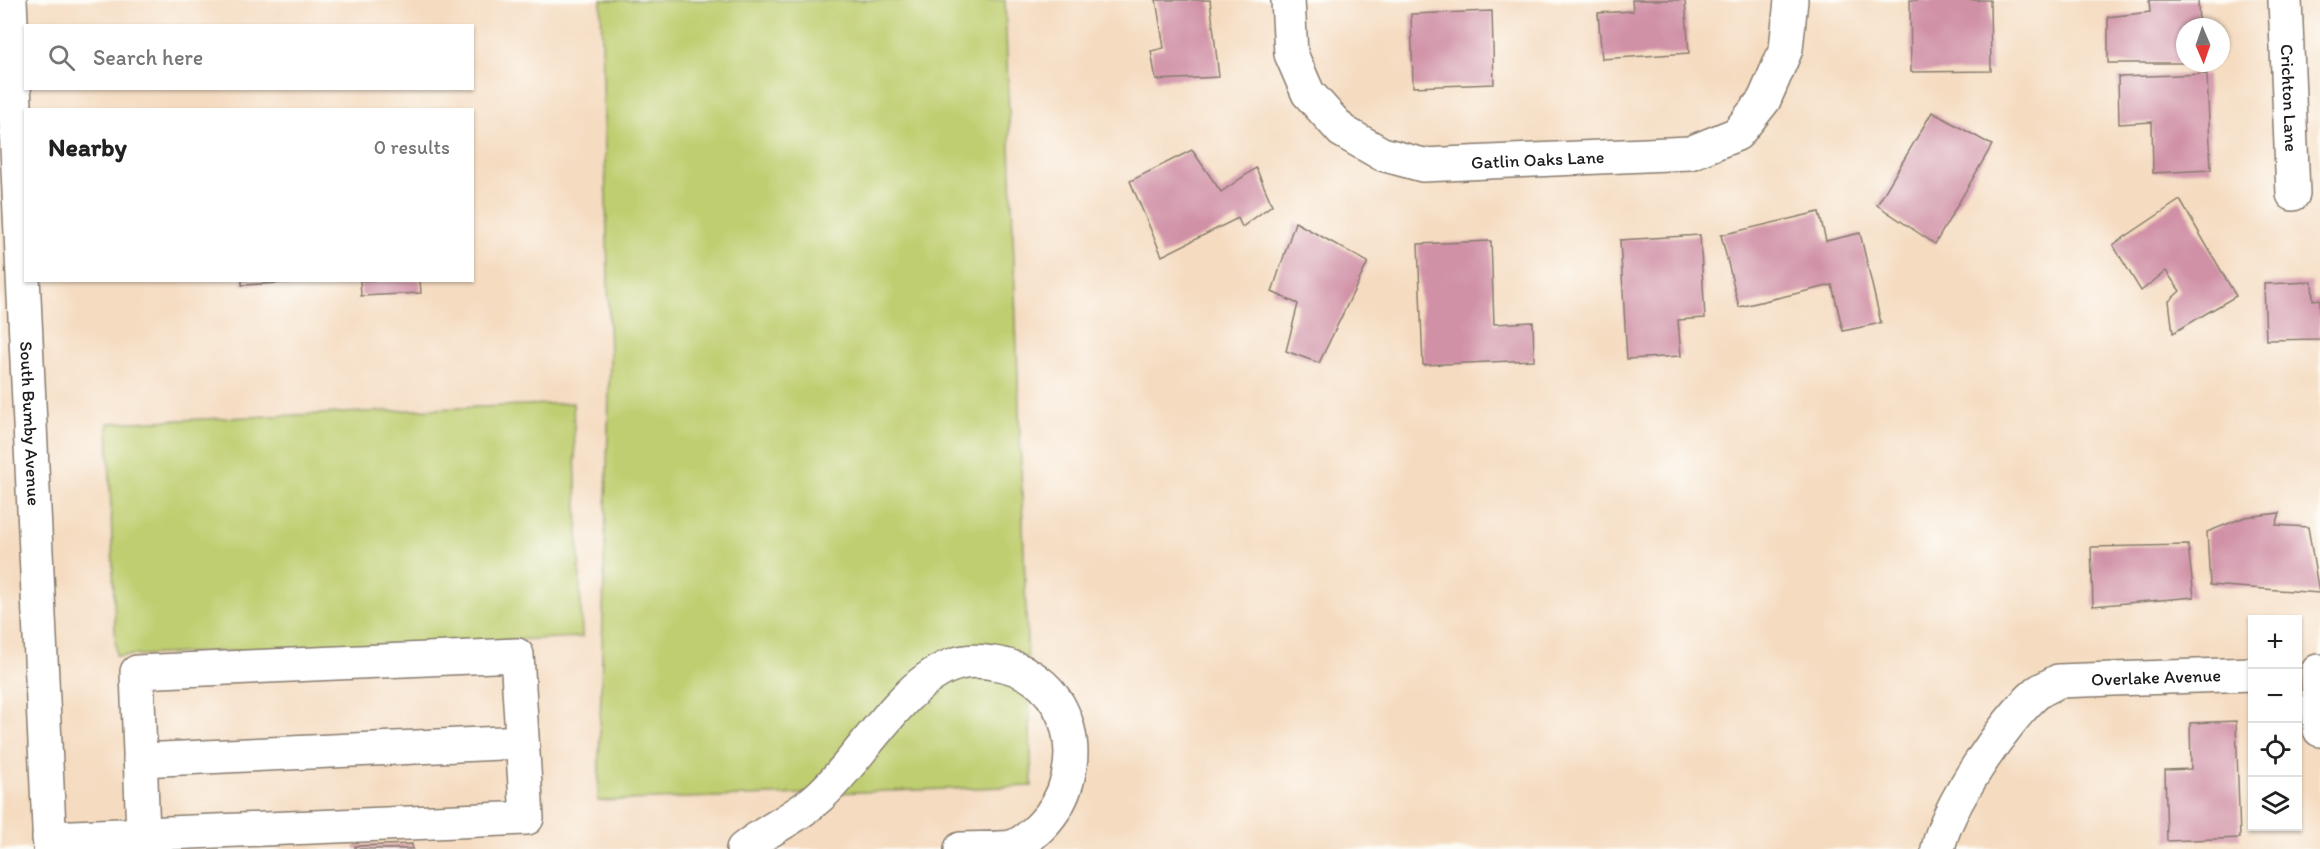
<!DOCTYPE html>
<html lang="en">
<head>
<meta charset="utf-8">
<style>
  :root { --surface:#fff; --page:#f6f6f6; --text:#222; --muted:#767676; --line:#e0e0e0 }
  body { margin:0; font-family:Itim,sans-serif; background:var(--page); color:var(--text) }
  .controls { position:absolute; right:18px; bottom:18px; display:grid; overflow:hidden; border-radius:0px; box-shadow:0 2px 4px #0004 }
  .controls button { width:54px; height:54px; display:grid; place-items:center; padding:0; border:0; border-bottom:2px solid var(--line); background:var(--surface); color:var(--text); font:30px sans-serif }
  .compass { position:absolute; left:2176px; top:18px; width:54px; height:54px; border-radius:50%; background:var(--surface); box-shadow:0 2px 4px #0004; rotate:178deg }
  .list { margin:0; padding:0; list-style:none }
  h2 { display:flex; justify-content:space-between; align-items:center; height:78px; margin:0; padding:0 24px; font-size:26px }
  h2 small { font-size:20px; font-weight:400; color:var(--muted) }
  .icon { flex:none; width:33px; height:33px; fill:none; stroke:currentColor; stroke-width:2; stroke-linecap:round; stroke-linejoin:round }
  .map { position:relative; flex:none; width:2320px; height:849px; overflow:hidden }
  .search { position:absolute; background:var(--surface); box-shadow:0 2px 4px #0004; left:24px; top:24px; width:450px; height:66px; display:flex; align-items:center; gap:15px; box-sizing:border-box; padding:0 21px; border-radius:0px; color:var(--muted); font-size:22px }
  .panel { position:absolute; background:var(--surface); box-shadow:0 2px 4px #0004; left:24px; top:108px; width:450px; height:174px; border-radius:0px }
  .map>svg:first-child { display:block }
</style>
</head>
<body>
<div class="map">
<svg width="2320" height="849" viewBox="0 0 2320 849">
  <rect width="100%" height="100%" fill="#fdfcf7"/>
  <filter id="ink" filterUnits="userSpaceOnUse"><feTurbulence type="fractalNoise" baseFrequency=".0167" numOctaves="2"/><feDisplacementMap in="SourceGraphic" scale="12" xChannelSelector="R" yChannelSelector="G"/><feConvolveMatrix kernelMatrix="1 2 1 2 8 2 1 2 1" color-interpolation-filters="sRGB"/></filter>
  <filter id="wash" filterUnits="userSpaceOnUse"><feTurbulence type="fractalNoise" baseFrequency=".008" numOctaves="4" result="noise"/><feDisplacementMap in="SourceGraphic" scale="24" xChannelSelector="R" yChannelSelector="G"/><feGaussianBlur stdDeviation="1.35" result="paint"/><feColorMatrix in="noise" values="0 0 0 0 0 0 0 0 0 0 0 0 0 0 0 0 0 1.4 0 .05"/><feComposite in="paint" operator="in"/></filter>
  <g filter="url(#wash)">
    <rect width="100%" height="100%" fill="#f5dcc1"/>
    <!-- green -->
    <g fill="#bfce70" stroke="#6e7546" stroke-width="1.5">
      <path d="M601,0H1005L1032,786L598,801L610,356Z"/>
      <path d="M573,403L582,637L116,656L108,423Z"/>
    </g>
    <g id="blocks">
      <!-- building -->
      <g fill="#d090a6">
        <path d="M1156,0H1210L1219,77L1156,80L1151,51L1164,48Z"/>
        <path d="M1632,0H1685L1689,53L1602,59L1598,13L1633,11Z"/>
        <path d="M1910,0H1990L1991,71L1911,72Z"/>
        <path d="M2149,0H2198L2199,27H2185V63H2108V17L2150,12Z"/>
        <path d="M1492,11L1494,84L1413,87L1411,14Z"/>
        <path d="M2207,74L2211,170L2153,173L2152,122L2119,124L2118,77Z"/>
        <path d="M1932,112L1992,145L1935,244L1877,205Z"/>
        <path d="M1192,150L1221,192L1256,168L1272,205L1242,227L1238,218L1162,256L1130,181Z"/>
        <path d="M2180,200L2236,296L2173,333L2169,301L2180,291L2166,271L2141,291L2113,245Z"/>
        <path d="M1819,212L1826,241L1860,233L1881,323L1843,331L1832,285L1739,307L1721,235Z"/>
        <path d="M1295,222L1368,262L1319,363L1286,351L1298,304L1272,292Z"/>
        <path d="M1700,235L1705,318L1678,320L1681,356L1627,359L1620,240Z"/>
        <path d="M1491,241L1494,324L1533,322L1534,360L1423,365L1418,244Z"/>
        <path d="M242,280H299V282L242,285Z"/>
        <path d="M360,280H420L421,293L361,296Z"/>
        <path d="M2312,282L2313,300L2320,299V339L2266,340L2264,284Z"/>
        <path d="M2280,513L2276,525L2308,527L2319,593L2210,585L2207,532L2245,517Z"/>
        <path d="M2188,545L2194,597L2093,606L2091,547Z"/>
        <path d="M2236,721L2240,838L2167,841L2165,770L2191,769L2190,723Z"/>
        <path d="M412,844L413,849H355V846Z"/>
      </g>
    </g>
  </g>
  <g filter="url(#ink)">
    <use href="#blocks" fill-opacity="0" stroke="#887c6e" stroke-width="1.5"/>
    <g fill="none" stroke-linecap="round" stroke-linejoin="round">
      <defs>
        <g id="minor">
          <path id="s1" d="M10,0L50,849"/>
          <path id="s2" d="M1288,0L1291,54L1308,93L1342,131L1382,154L1423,165L1690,153L1737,134L1764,100L1786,49L1791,0"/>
          <path id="s3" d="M2285,0L2293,194"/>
          <path d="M2318,671L2320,730"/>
          <path d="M140,760L522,742"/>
          <path d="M49,838L527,818L517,655L137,672L143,834"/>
          <path d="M743,849C768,829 797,818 821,795C860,759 906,678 956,664C968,660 981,661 993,663C1074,673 1095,771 1041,826C1033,834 1022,844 1011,847C996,849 977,848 961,849"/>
          <path id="s4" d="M1938,849C1946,807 2005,720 2038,692C2044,688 2052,685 2058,681L2252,674"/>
        </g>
      </defs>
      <!-- minor casing -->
      <use href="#minor" stroke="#887c6e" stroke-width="36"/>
      <!-- minor -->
      <use href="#minor" stroke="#fff" stroke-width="33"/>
    </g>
  </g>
  <g text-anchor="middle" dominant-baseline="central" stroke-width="6" stroke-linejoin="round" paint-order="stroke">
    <!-- street labels -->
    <g font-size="18" fill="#1c1c1c" stroke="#fdfcf7">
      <text stroke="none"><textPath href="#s3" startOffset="98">Crichton Lane</textPath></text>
      <text stroke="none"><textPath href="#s2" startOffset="351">Gatlin Oaks Lane</textPath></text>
      <text stroke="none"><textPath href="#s1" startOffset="424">South Bumby Avenue</textPath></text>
      <text stroke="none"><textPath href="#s4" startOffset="309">Overlake Avenue</textPath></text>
    </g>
  </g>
</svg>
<div class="controls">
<button>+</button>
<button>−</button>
<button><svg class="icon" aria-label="locate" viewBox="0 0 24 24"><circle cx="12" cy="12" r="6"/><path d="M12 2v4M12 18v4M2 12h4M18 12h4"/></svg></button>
<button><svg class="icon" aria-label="layers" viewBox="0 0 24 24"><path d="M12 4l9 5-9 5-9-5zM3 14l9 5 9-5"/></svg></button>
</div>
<svg class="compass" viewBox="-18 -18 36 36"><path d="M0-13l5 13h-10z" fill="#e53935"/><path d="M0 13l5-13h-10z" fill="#767676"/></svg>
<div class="search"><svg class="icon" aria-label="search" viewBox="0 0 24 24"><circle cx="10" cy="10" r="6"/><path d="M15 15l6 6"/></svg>Search here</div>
<section class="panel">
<h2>Nearby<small>0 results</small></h2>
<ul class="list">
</ul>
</section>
</div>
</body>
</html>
